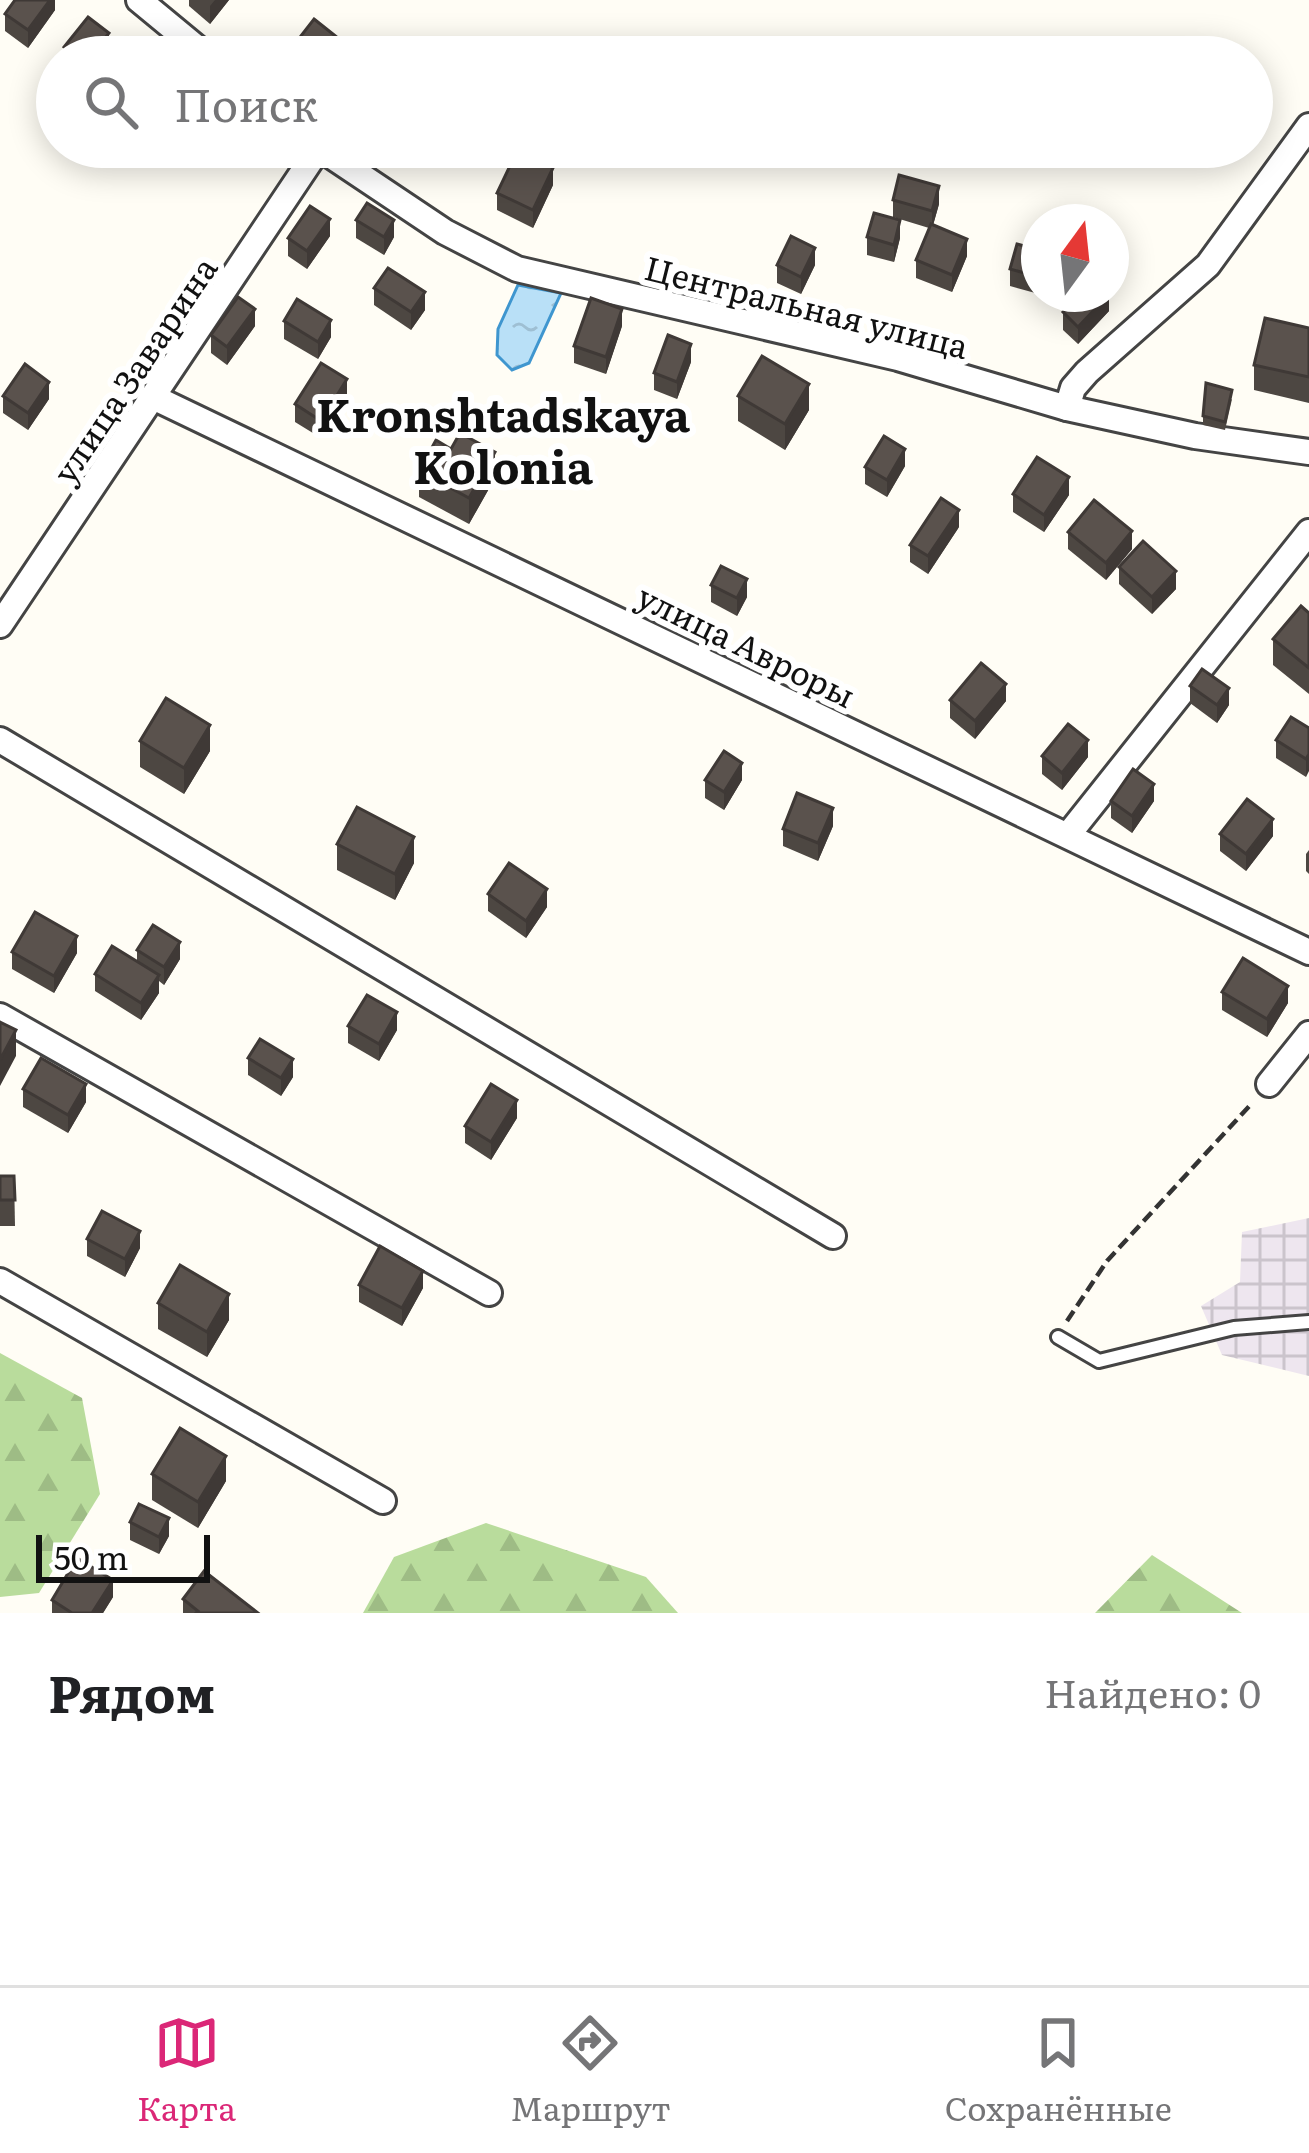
<!DOCTYPE html>
<html lang="ru">
<head>
<meta charset="utf-8">
<style>
  :root { --surface:#fff; --page:#f6f6f6; --text:#202124; --muted:#757577; --line:#e0e0e0; --accent:#db2777 }
  body { margin:0; font-family:Literata,serif; background:var(--page); color:var(--text) }
  .compass { position:absolute; left:1021px; top:204px; width:108px; height:108px; border-radius:50%; background:var(--surface); box-shadow:0 6px 30px #0003; rotate:15deg }
  .scale { position:absolute; left:36px; bottom:30px; width:174px; box-sizing:border-box; padding-left:12px; border:6px solid #111; border-top:0; font-size:33px; line-height:42px; white-space:nowrap; color:#111; -webkit-text-stroke:9px #fff; paint-order:stroke }
  .list { margin:0; padding:0; list-style:none }
  h2 { display:flex; justify-content:space-between; align-items:center; height:156px; margin:0; padding:0 48px; font-size:51px }
  h2 small { font-size:39px; font-weight:400; color:var(--muted) }
  .icon { flex:none; width:66px; height:66px; fill:none; stroke:currentColor; stroke-width:2; stroke-linecap:round; stroke-linejoin:round }
  .map { position:relative; flex:none; width:1309px; height:1613px; overflow:hidden }
  .search { position:absolute; background:var(--surface); box-shadow:0 6px 30px #0003; left:36px; right:36px; top:36px; height:132px; display:flex; align-items:center; gap:30px; box-sizing:border-box; padding:0 42px; border-radius:66px; color:var(--muted); font-size:45px }
  .sheet { height:372px; background:var(--surface) }
  nav { display:flex; justify-content:space-around; align-items:center; box-sizing:border-box; height:168px; border-top:3px solid var(--line); background:var(--surface); font-size:33px; color:var(--muted) }
  nav a { display:grid; justify-items:center; gap:6px }
  nav .on { color:var(--accent) }
  .map>svg:first-child { display:block }
</style>
</head>
<body>
<div class="map">
<svg width="1309" height="1613" viewBox="0 0 1309 1613">
  <defs>
    <pattern id="industrial-grid" width="8" height="8" patternUnits="userSpaceOnUse" patternTransform="scale(3)"><rect width="8" height="8" fill="#eee6ef"/><path d="M0 4h8M4 0v8" fill="none" stroke="#cbc4cc"/></pattern>
    <pattern id="forest-firs" width="22" height="20" patternUnits="userSpaceOnUse" patternTransform="scale(3)"><rect width="22" height="20" fill="#b9dc9c"/><path d="M5 1l3.5 6h-7zM16 11l3.5 6h-7z" fill="#9ebc85"/></pattern>
    <pattern id="water-ripples" width="26" height="14" patternUnits="userSpaceOnUse" patternTransform="scale(3)"><rect width="26" height="14" fill="#b9e0f7"/><path d="M2 4q2-2 4 0t4 0M15 11q2-2 4 0t4 0" fill="none" stroke="#9ebfd3"/></pattern>
  </defs>
  <rect width="100%" height="100%" fill="#fffdf5"/>
  <!-- industrial -->
  <path fill="url(#industrial-grid)" d="M1309,1218V1376L1222,1355L1201,1306L1240,1282L1242,1232Z"/>
  <!-- forest -->
  <g fill="url(#forest-firs)">
    <path d="M0,1353L82,1398L100,1494L39,1593L0,1597Z"/>
    <path d="M486,1523L646,1577L678,1613H363L394,1557Z"/>
    <path d="M1152,1555L1242,1613H1095Z"/>
  </g>
  <!-- water -->
  <path fill="url(#water-ripples)" stroke="#3f96cf" stroke-width="3" d="M518,285L561,293L529,363L512,370L497,355L498,329Z"/>
  <g fill="none" stroke-linecap="round" stroke-linejoin="round">
    <defs>
      <path id="service" d="M1058,1337L1099,1361L1234,1328L1309,1322"/>
      <g id="minor">
        <path d="M139,0L208,57"/>
        <path d="M318,147L445,232L517,269L898,358L1067,408L1195,436L1309,452"/>
        <path d="M155,398L1309,952"/>
        <path d="M1067,408L1073,388L1087,372L1208,265L1309,126"/>
        <path d="M0,625L319,148"/>
        <path d="M0,740L833,1236"/>
        <path d="M1068,835L1309,532"/>
        <path d="M0,1016L489,1293"/>
        <path d="M1269,1084L1309,1034"/>
        <path d="M0,1281L383,1501"/>
      </g>
    </defs>
    <!-- service casing -->
    <use href="#service" stroke="#444" stroke-width="18"/>
    <!-- minor casing -->
    <use href="#minor" stroke="#444" stroke-width="30"/>
    <!-- path -->
    <path stroke="#333" stroke-width="4.5" stroke-dasharray="12 6" stroke-linecap="butt" d="M1067,1321L1107,1261L1253,1102"/>
    <!-- service -->
    <use href="#service" stroke="#fff" stroke-width="12"/>
    <!-- minor -->
    <use href="#minor" stroke="#fff" stroke-width="24"/>
  </g>
  <!-- wall -->
  <g fill="#4d4742">
    <path d="M55,0V10L28,48L5,31V14Z"/>
    <path d="M189,0H229L210,24L189,6Z"/>
    <path d="M64,47L109,51L104,57H64Z"/>
    <path d="M172,147H213L200,166Z"/>
    <path d="M553,185L533,228L497,210V193Z"/>
    <path d="M893,200L939,204L933,225L967,256L952,292L916,278V260L929,228L893,217Z"/>
    <path d="M356,220L394,237L384,255L356,238Z"/>
    <path d="M330,236L307,269L288,256V238Z"/>
    <path d="M867,237L900,238L894,262L867,255Z"/>
    <path d="M1039,250V294H1051L1050,297L1010,286V269Z"/>
    <path d="M777,265H815L801,294L777,283Z"/>
    <path d="M374,288L425,310L411,330L374,305Z"/>
    <path d="M1109,311L1078,344L1063,330V312Z"/>
    <path d="M284,321L331,337L318,359L284,339Z"/>
    <path d="M255,326L227,365L211,353V335Z"/>
    <path d="M622,326L606,374L574,363V346Z"/>
    <path d="M1309,328V403L1254,390V365Z"/>
    <path d="M691,362L677,399L654,390V373Z"/>
    <path d="M3,396L49,399L28,430L3,413Z"/>
    <path d="M738,396L809,410L785,450L738,421Z"/>
    <path d="M347,397L321,438L295,422V404Z"/>
    <path d="M1232,399L1225,430L1203,425V416Z"/>
    <path d="M905,466L887,497L865,484V467Z"/>
    <path d="M419,471L495,478L469,524L419,497Z"/>
    <path d="M1013,494L1069,495L1044,532L1013,512Z"/>
    <path d="M959,527L928,574L910,562V545Z"/>
    <path d="M1068,532L1132,549L1106,580L1068,549Z"/>
    <path d="M1119,567L1176,589L1152,614L1119,584Z"/>
    <path d="M711,585L747,597L737,616L711,602Z"/>
    <path d="M1309,613V694L1273,665V639Z"/>
    <path d="M1190,686L1229,705L1217,723L1190,703Z"/>
    <path d="M950,700L1006,701L975,739L950,718Z"/>
    <path d="M1309,728L1306,777L1276,758V740Z"/>
    <path d="M140,741L210,751L184,794L140,767Z"/>
    <path d="M1042,756L1088,757L1062,790L1042,774Z"/>
    <path d="M705,780H742L724,810L705,798Z"/>
    <path d="M1111,801H1154L1132,833L1111,818Z"/>
    <path d="M833,826L818,861L783,846V829Z"/>
    <path d="M1220,834L1273,836L1246,871L1220,851Z"/>
    <path d="M337,844L414,863L395,900L337,870Z"/>
    <path d="M1309,850V874L1306,871V854Z"/>
    <path d="M488,894L547,907L526,938L488,911Z"/>
    <path d="M137,950L180,959L164,985L159,981V993L141,1020L95,991V974L137,962Z"/>
    <path d="M12,952L77,953L54,993L12,969Z"/>
    <path d="M1222,992L1288,1003L1267,1037L1222,1010Z"/>
    <path d="M348,1026L397,1030L379,1061L348,1043Z"/>
    <path d="M248,1058L293,1077L281,1096L248,1075Z"/>
    <path d="M23,1089L86,1102L68,1133L23,1107Z"/>
    <path d="M517,1118L491,1160L465,1143V1126Z"/>
    <path d="M0,1176H14L15,1226H0Z"/>
    <path d="M87,1239L140,1248L125,1277L87,1256Z"/>
    <path d="M359,1285L423,1288L402,1326L359,1302Z"/>
    <path d="M158,1303L229,1320L207,1357L158,1329Z"/>
    <path d="M152,1474L226,1481L198,1528L152,1500Z"/>
    <path d="M130,1522L169,1536L159,1554L130,1540Z"/>
    <path d="M113,1597L103,1613H52V1600Z"/>
    <path d="M183,1599L258,1613H183Z"/>
  </g>
  <!-- shaded-wall -->
  <g fill="#3f3936">
    <path d="M50,0H55V10L28,48V30Z"/>
    <path d="M215,0H229L210,24V6Z"/>
    <path d="M109,33V51L104,57H90Z"/>
    <path d="M343,42V57H331Z"/>
    <path d="M201,147H213L200,166V148Z"/>
    <path d="M553,168V185L533,228V210Z"/>
    <path d="M939,186V204L932,229V211Z"/>
    <path d="M330,219V236L307,269V251Z"/>
    <path d="M394,220V237L384,255V237Z"/>
    <path d="M900,220V238L894,262V245Z"/>
    <path d="M967,239V256L952,292V275Z"/>
    <path d="M815,248V265L801,294V277Z"/>
    <path d="M425,292V310L411,330V312Z"/>
    <path d="M1109,294V311L1078,344V327Z"/>
    <path d="M255,309V326L227,365V347Z"/>
    <path d="M622,309V326L606,374V357Z"/>
    <path d="M331,320V337L318,359V342Z"/>
    <path d="M691,344V362L677,399V382Z"/>
    <path d="M347,379V397L321,438V421Z"/>
    <path d="M49,382V399L28,430V413Z"/>
    <path d="M809,384V410L785,450V424Z"/>
    <path d="M905,449V466L887,497V480Z"/>
    <path d="M495,452V478L469,524V498Z"/>
    <path d="M1069,477V495L1044,532V515Z"/>
    <path d="M959,510V527L928,574V556Z"/>
    <path d="M1132,531V549L1106,580V563Z"/>
    <path d="M1176,571V589L1152,614V597Z"/>
    <path d="M747,579V597L737,616V598Z"/>
    <path d="M1006,684V701L975,739V721Z"/>
    <path d="M1229,688V705L1217,723V705Z"/>
    <path d="M210,725V751L184,794V768Z"/>
    <path d="M1088,740V757L1062,790V773Z"/>
    <path d="M1309,754V771L1306,777V759Z"/>
    <path d="M742,763V780L724,810V792Z"/>
    <path d="M1154,784V801L1132,833V816Z"/>
    <path d="M833,808V826L818,861V843Z"/>
    <path d="M1273,819V836L1246,871V854Z"/>
    <path d="M414,837V863L395,900V874Z"/>
    <path d="M547,889V907L526,938V921Z"/>
    <path d="M77,936V953L54,993V976Z"/>
    <path d="M180,942V959L164,985V967Z"/>
    <path d="M159,975V993L141,1020V1003Z"/>
    <path d="M1288,986V1003L1267,1037V1019Z"/>
    <path d="M397,1012V1030L379,1061V1044Z"/>
    <path d="M16,1030V1056L0,1086V1060Z"/>
    <path d="M293,1059V1077L281,1096V1078Z"/>
    <path d="M86,1084V1102L68,1133V1115Z"/>
    <path d="M517,1100V1118L491,1160V1142Z"/>
    <path d="M140,1231V1248L125,1277V1259Z"/>
    <path d="M423,1271V1288L402,1326V1308Z"/>
    <path d="M229,1294V1320L207,1357V1332Z"/>
    <path d="M226,1456V1481L198,1528V1502Z"/>
    <path d="M169,1518V1536L159,1554V1537Z"/>
    <path d="M113,1580V1597L103,1613H92Z"/>
  </g>
  <!-- building -->
  <g fill="#5a524d" stroke="#3f3936" stroke-width="3">
    <path d="M15,0H50L28,30L5,14Z"/>
    <path d="M88,17L109,33L90,57H76L64,47Z"/>
    <path d="M314,19L343,42L331,57H298L290,50Z"/>
    <path d="M517,151L553,168L533,210L497,193Z"/>
    <path d="M899,175L939,186L932,211L893,200Z"/>
    <path d="M367,203L394,220L384,237L356,220Z"/>
    <path d="M310,206L330,219L307,251L288,238Z"/>
    <path d="M874,213L900,220L894,245L867,237Z"/>
    <path d="M931,224L967,239L952,275L916,260Z"/>
    <path d="M791,236L815,248L801,277L777,265Z"/>
    <path d="M1017,244L1039,250V277L1010,269Z"/>
    <path d="M388,268L425,292L411,312L374,288Z"/>
    <path d="M1081,294H1109L1078,327L1063,312Z"/>
    <path d="M238,297L255,309L227,347L211,335Z"/>
    <path d="M591,298L622,309L606,357L574,346Z"/>
    <path d="M297,299L331,320L318,342L284,321Z"/>
    <path d="M1265,318L1309,328V377L1254,365Z"/>
    <path d="M668,335L691,344L677,382L654,373Z"/>
    <path d="M762,356L809,384L785,424L738,396Z"/>
    <path d="M321,363L347,379L321,421L295,404Z"/>
    <path d="M25,364L49,382L28,413L3,396Z"/>
    <path d="M1206,383L1232,390L1225,422L1203,416Z"/>
    <path d="M460,433L495,452L469,498L419,471L436,440L451,449Z"/>
    <path d="M884,436L905,449L887,480L865,467Z"/>
    <path d="M1037,457L1069,477L1044,515L1013,494Z"/>
    <path d="M941,498L959,510L928,556L910,545Z"/>
    <path d="M1094,500L1132,531L1106,563L1068,532Z"/>
    <path d="M1143,541L1176,571L1152,597L1119,567Z"/>
    <path d="M721,566L747,579L737,598L711,585Z"/>
    <path d="M1301,606L1309,613V668L1273,639Z"/>
    <path d="M981,663L1006,684L975,721L950,700Z"/>
    <path d="M1202,669L1229,688L1217,705L1190,686Z"/>
    <path d="M166,698L210,725L184,768L140,741Z"/>
    <path d="M1291,717L1309,728V754L1306,759L1276,740Z"/>
    <path d="M1068,724L1088,740L1062,773L1042,756Z"/>
    <path d="M724,751L742,763L724,792L705,780Z"/>
    <path d="M1133,769L1154,784L1132,816L1111,801Z"/>
    <path d="M797,793L833,808L818,843L783,829Z"/>
    <path d="M1247,799L1273,819L1246,854L1220,834Z"/>
    <path d="M357,807L414,837L395,874L337,844Z"/>
    <path d="M509,863L547,889L526,921L488,894Z"/>
    <path d="M35,912L77,936L54,976L12,952Z"/>
    <path d="M153,925L180,942L164,967L137,950Z"/>
    <path d="M112,946L159,975L141,1003L95,974Z"/>
    <path d="M1243,958L1288,986L1267,1019L1222,992Z"/>
    <path d="M367,995L397,1012L379,1044L348,1026Z"/>
    <path d="M0,1022L16,1030L0,1060Z"/>
    <path d="M260,1039L293,1059L281,1078L248,1058Z"/>
    <path d="M41,1058L86,1084L68,1115L23,1089Z"/>
    <path d="M491,1084L517,1100L491,1142L465,1126Z"/>
    <path d="M0,1176H14L15,1200H0Z"/>
    <path d="M102,1211L140,1231L125,1259L87,1239Z"/>
    <path d="M380,1246L423,1271L402,1308L359,1285Z"/>
    <path d="M180,1265L229,1294L207,1332L158,1303Z"/>
    <path d="M180,1428L226,1456L198,1502L152,1474Z"/>
    <path d="M139,1504L169,1518L159,1537L130,1522Z"/>
    <path d="M77,1558L113,1580L92,1613H72L52,1600Z"/>
    <path d="M204,1571L258,1613H196L198,1611L183,1599Z"/>
  </g>
  <g text-anchor="middle" dominant-baseline="central" stroke-width="12" stroke-linejoin="round" paint-order="stroke">
    <!-- street labels -->
    <g font-size="33" fill="#111" stroke="#fff">
      <text transform="translate(807 305) rotate(14)">Центральная улица</text>
      <text transform="translate(133 369) rotate(-56)">улица Заварина</text>
      <text transform="translate(747 644) rotate(26)">улица Авроры</text>
    </g>
    <!-- district labels -->
    <g font-size="45" font-weight="bold" fill="#111" stroke="#fff">
      <text x="503" y="412">Kronshtadskaya<tspan x="503" dy="52">Kolonia</tspan></text>
    </g>
  </g>
</svg>
<svg class="compass" viewBox="-18 -18 36 36"><path d="M0-13l5 13h-10z" fill="#e53935"/><path d="M0 13l5-13h-10z" fill="#757577"/></svg>
<div class="scale">50 m</div>
<div class="search"><svg class="icon" aria-label="search" viewBox="0 0 24 24"><circle cx="10" cy="10" r="6"/><path d="M15 15l6 6"/></svg>Поиск</div>
</div>
<section class="sheet">
<h2>Рядом<small>Найдено: 0</small></h2>
<ul class="list">
</ul>
</section>
<nav>
<a class="on"><svg class="icon" aria-label="map" viewBox="0 0 24 24"><path d="M3 6l6-2 6 2 6-2v14l-6 2-6-2-6 2zM9 4v14M15 6v14"/></svg>Карта</a>
<a><svg class="icon" aria-label="directions" viewBox="0 0 24 24"><path d="M12 3l9 9-9 9-9-9zM9 14v-3h6M13 9l2 2-2 2"/></svg>Маршрут</a>
<a><svg class="icon" aria-label="saved" viewBox="0 0 24 24"><path d="M7 4h10v16l-5-4-5 4z"/></svg>Сохранённые</a>
</nav>
</body>
</html>
